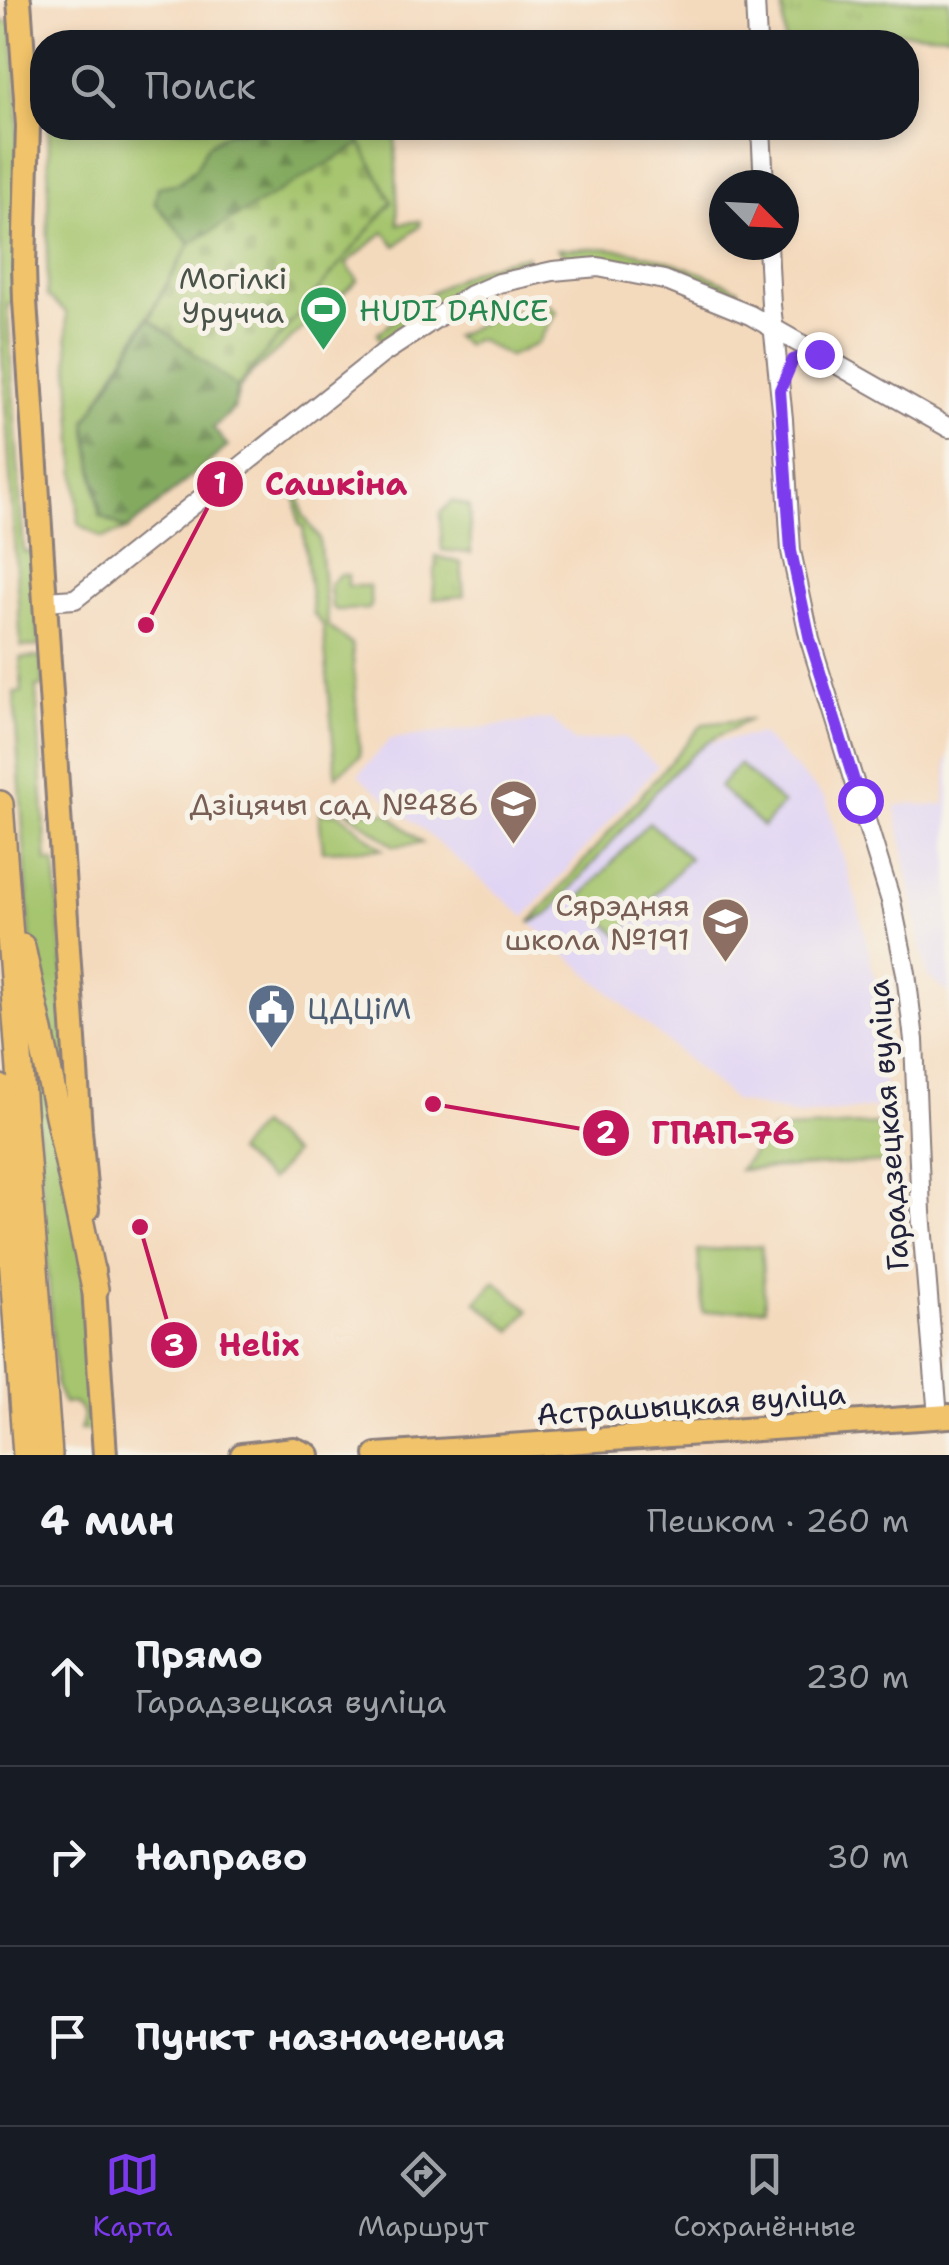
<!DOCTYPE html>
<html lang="ru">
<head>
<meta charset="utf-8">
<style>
  :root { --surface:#171b24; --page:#242831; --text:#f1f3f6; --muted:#9ea1a6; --line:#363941; --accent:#7c3aed }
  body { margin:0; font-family:"Shantell Sans",sans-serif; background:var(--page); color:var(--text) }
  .compass { position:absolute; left:709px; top:170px; width:90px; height:90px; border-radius:50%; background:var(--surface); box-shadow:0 5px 15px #0003; rotate:114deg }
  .stop { position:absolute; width:30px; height:30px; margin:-22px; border:8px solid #7c3aed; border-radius:50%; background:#fff }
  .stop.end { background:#7c3aed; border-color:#fff; box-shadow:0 2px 10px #0008 }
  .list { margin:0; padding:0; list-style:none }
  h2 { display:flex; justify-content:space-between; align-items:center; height:130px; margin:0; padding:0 40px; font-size:42px }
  h2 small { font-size:32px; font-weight:400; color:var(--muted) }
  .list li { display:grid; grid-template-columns:65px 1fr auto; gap:30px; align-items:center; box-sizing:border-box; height:180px; padding:0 40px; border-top:2px solid var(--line) }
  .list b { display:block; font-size:38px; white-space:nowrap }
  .list p { margin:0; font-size:32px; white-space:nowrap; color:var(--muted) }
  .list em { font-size:32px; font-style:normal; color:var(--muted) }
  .icon { flex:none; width:55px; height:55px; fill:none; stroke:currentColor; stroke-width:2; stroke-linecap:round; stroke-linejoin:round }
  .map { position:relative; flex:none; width:949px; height:1455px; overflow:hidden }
  .search { position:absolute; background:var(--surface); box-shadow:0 5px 15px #0003; left:30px; right:30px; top:30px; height:110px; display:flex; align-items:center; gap:25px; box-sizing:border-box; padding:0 35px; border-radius:40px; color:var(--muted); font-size:38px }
  .sheet { height:670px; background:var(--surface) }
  nav { display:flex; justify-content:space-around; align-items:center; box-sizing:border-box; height:140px; border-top:2px solid var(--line); background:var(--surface); font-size:28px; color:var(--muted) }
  nav a { display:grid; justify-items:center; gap:5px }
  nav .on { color:var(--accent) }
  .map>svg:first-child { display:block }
</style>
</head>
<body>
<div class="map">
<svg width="949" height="1455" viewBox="0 0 949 1455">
  <defs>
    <pattern id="forest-firs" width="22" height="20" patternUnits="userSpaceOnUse" patternTransform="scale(2.5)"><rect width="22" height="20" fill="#84aa61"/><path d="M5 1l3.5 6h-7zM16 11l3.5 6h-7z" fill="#6c8a51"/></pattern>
    <pattern id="cemetery-stones" width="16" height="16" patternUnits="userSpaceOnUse" patternTransform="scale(2.5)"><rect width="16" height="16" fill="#a6c56e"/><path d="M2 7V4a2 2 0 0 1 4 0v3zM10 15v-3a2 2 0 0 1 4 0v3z" fill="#8fa960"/></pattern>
    <pattern id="park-tufts" width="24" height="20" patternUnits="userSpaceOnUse" patternTransform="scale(2.5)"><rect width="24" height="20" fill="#a6c56e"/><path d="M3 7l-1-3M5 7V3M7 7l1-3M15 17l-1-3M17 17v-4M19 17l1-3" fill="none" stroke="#8fa960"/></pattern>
  </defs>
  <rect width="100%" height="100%" fill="#f7f3e8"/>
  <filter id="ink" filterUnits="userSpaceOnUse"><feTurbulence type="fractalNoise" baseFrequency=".01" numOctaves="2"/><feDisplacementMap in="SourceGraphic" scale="20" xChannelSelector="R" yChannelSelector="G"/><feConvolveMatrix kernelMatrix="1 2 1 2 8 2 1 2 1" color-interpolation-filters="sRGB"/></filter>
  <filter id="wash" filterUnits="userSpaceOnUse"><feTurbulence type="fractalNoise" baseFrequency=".0048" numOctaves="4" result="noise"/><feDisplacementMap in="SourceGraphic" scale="40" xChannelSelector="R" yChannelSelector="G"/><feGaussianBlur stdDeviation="2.25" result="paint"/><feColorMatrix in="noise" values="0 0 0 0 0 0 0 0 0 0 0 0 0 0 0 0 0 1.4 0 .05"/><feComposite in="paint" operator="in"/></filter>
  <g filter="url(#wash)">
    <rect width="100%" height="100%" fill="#f4dabd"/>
    <!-- built -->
    <g fill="#e0d4f4">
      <path d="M551,719L575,742L624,737L658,766L525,917L358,775L390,739Z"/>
      <path d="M761,734L826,799L859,909L881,1006L885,1107L798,1115L735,1101L530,923L684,746Z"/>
      <path d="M949,757V994L927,976L895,806L913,803L926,806L945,804L947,760Z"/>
    </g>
    <!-- grass -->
    <g fill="#a6c56e" stroke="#647454" stroke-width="2.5">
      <path d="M0,20L12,23L18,104L17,303L7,304L24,552H34L40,646L21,647L0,321Z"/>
      <path d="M49,128H398H395L398,224L420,221V226L396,246L384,232L346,264L358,280L252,373L239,389L234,409L237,387L392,202L352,128L228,132L207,146L196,168L155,203L190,244L86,422L100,516L127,530L102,538L79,524L66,312L47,296Z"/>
      <path d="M558,249C576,249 595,247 613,249C657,253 699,272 739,289L740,296L734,298L655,267L610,258L568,259Z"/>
      <path d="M527,256L522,266C462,275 426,306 381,341L377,334C430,292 459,268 527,256Z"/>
      <path d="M547,303L557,312L537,344L509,356L476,339L466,345L454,337L494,316Z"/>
      <path d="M298,487L303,515L319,538L328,626L352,645L360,756L336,776L323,625L313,614L303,527L299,525L295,493Z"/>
      <path d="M453,501L469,506L471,553L442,550L440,513Z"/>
      <path d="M339,575H348V586H369L371,606L369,609L336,610L332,607L330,584Z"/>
      <path d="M41,657L44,686L36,687L47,862H55L82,1178L30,936L14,693L22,692L20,658Z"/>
      <path d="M751,719L705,743L671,774L549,914L530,923L703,724Z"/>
      <path d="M739,764L783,804L763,827L719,787Z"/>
      <path d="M346,810L388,813L422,843L394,846Z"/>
      <path d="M319,813H339L383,849L323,851Z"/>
      <path d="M649,822L689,858L619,935L579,899Z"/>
      <path d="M28,992L87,1277L93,1428L90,1430H80C85,1418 85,1411 74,1403L64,1404L56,1386Z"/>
      <path d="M877,1124L887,1134L888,1162L739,1170L772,1130Z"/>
      <path d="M259,1125L293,1154L270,1181L236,1152Z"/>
      <path d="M761,1246L765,1308L703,1313L698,1251Z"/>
    </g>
    <!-- forest -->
    <g fill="url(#forest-firs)" stroke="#53664e" stroke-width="2.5">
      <path d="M353,128L361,144L190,244L155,203L158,187L180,183L196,168L207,146L228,132Z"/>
      <path d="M149,318L237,387L234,409L213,428L228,446L127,530L101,516L86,422Z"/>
    </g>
    <!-- cemetery -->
    <path fill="url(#cemetery-stones)" stroke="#647454" stroke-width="2.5" d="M361,144L392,202L237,387L149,318L190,244Z"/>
    <!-- park -->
    <g fill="url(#park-tufts)" stroke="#647454" stroke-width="2.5">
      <path d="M782,0H949V35L884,32L843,42H785Z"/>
      <path d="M436,556L461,563L464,596L433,599Z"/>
      <path d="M495,1281L529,1310L512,1331L476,1302Z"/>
    </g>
  </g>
  <g filter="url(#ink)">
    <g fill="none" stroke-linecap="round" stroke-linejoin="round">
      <defs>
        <g id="minor">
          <path d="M755,0L757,42"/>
          <path d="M761,128L764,185"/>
          <path d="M768,245L771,305L783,419L791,551L810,640L891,901L906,973L914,1040L921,1212L938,1417"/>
          <path d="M45,601L75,599L382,354L471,295L499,283L553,271L598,267L664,280L750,315L949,428"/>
        </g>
        <g id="major">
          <path d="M19,0L28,126L24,266L25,301L80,1130L87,1209"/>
          <path d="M93,1271L105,1455"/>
          <path d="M242,1455L294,1449L308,1455"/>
          <path d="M377,1455L949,1416"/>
        </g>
        <g id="highway">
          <path d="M0,804L49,1455"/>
          <path d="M22,947L95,1289"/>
          <path d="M0,1088L26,1455"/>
        </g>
      </defs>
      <!-- minor casing -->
      <use href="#minor" stroke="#8b7e7c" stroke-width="22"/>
      <!-- major casing -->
      <use href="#major" stroke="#8b7e7c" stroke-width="28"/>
      <!-- highway casing -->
      <use href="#highway" stroke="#8b7e7c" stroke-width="30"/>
      <!-- minor -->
      <use href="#minor" stroke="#fff" stroke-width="18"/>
      <!-- major -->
      <use href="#major" stroke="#f1c36a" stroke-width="22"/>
      <!-- highway -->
      <use href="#highway" stroke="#f1c36a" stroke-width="25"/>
    </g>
  </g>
  <g fill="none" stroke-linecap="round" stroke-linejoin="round" filter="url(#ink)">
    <!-- route -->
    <path stroke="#7c3aed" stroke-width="12" d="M819,354L808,355L793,360L780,390L791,551L810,640L860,800"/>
  </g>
  <!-- icons -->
  <defs>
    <symbol id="stadium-pin" viewBox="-11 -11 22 30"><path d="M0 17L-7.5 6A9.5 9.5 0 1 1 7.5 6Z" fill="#2e9e5b" stroke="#f7f3e8"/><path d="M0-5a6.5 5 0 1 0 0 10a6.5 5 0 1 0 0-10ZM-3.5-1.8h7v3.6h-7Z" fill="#fff"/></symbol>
    <symbol id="school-pin" viewBox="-11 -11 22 30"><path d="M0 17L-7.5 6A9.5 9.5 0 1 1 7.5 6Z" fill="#8d6e63" stroke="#f7f3e8"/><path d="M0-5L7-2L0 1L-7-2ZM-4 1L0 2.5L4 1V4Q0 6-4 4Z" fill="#fff"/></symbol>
    <symbol id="civic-pin" viewBox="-11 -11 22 30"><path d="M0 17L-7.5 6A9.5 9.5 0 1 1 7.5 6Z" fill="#5c6f8a" stroke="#f7f3e8"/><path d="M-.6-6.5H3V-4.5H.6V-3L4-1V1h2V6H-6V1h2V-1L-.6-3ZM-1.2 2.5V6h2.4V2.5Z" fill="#fff"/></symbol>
  </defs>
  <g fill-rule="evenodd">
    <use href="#stadium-pin" x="296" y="282" width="55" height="75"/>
    <use href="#school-pin" x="486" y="776" width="55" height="75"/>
    <use href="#school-pin" x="698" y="894" width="55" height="75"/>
    <use href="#civic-pin" x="244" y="980" width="55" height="75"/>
  </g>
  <g text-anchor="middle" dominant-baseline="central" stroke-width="10" stroke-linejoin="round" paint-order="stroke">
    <!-- park labels -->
    <g font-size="30" fill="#4a534a" stroke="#f7f3e8">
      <text x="233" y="278">Могілкі<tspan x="233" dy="34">Уручча</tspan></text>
    </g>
    <!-- leisure labels -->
    <g font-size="30" fill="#27864d" stroke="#f7f3e8" text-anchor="start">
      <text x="359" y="310">HUDI DANCE</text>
    </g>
    <!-- education labels -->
    <g font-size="30" fill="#785e54" stroke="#f7f3e8" text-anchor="end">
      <text x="479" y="804">Дзіцячы сад №486</text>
      <text x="690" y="905">Сярэдняя<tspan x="690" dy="34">школа №191</tspan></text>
    </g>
    <!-- service labels -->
    <g font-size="30" fill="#4e5e75" stroke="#f7f3e8" text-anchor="start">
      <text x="307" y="1008">ЦДЦіМ</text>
    </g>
    <!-- street labels -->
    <g font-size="30" fill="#22223b" stroke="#f7f3e8">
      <text transform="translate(888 1125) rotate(-94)">Гарадзецкая вуліца</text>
      <text transform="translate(691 1404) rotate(-4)">Астрашыцкая вуліца</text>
    </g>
  </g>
  <!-- callouts -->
  <path fill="none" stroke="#c2185b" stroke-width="4" d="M146 625L220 484M433 1104L606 1133M140 1227L174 1345"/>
  <g fill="#c2185b" stroke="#f7f3e8" stroke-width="4">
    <circle cx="146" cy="625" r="10"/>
    <circle cx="433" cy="1104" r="10"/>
    <circle cx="140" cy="1227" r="10"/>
    <circle cx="220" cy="484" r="25"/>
    <circle cx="606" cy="1133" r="25"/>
    <circle cx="174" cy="1345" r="25"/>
  </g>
  <g font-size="30" text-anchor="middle" font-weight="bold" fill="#fff">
    <text x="220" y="494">1</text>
    <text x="606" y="1143">2</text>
    <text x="174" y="1356">3</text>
  </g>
  <g font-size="32" text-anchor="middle" font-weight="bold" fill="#c2185b" stroke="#f7f3e8" stroke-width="10" stroke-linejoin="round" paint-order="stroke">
    <text x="336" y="495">Сашкіна</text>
    <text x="723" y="1144">ГПАП-76</text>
    <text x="259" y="1356">Helix</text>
  </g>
</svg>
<svg class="compass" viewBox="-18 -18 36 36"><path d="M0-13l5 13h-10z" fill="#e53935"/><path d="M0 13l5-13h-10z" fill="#9ea1a6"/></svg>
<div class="stop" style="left:860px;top:800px"></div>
<div class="stop end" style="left:819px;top:354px"></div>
<div class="search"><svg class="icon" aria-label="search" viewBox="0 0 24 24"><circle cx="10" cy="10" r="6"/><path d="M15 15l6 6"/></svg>Поиск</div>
</div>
<section class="sheet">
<h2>4 мин<small>Пешком · 260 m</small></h2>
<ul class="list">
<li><svg class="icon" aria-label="ahead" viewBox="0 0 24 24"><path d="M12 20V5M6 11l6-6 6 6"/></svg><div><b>Прямо</b><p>Гарадзецкая вуліца</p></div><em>230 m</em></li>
<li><svg class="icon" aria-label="right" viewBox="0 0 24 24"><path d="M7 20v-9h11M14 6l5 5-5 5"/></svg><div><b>Направо</b></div><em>30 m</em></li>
<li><svg class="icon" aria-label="arrive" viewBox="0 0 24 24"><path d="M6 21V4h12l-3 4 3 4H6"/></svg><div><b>Пункт назначения</b></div></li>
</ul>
</section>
<nav>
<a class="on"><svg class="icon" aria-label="map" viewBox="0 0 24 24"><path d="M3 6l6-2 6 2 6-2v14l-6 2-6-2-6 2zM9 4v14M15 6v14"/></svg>Карта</a>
<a><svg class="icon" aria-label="directions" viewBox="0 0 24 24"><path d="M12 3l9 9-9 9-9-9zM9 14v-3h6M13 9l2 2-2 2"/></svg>Маршрут</a>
<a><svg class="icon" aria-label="saved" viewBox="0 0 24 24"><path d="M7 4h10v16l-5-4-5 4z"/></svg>Сохранённые</a>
</nav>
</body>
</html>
